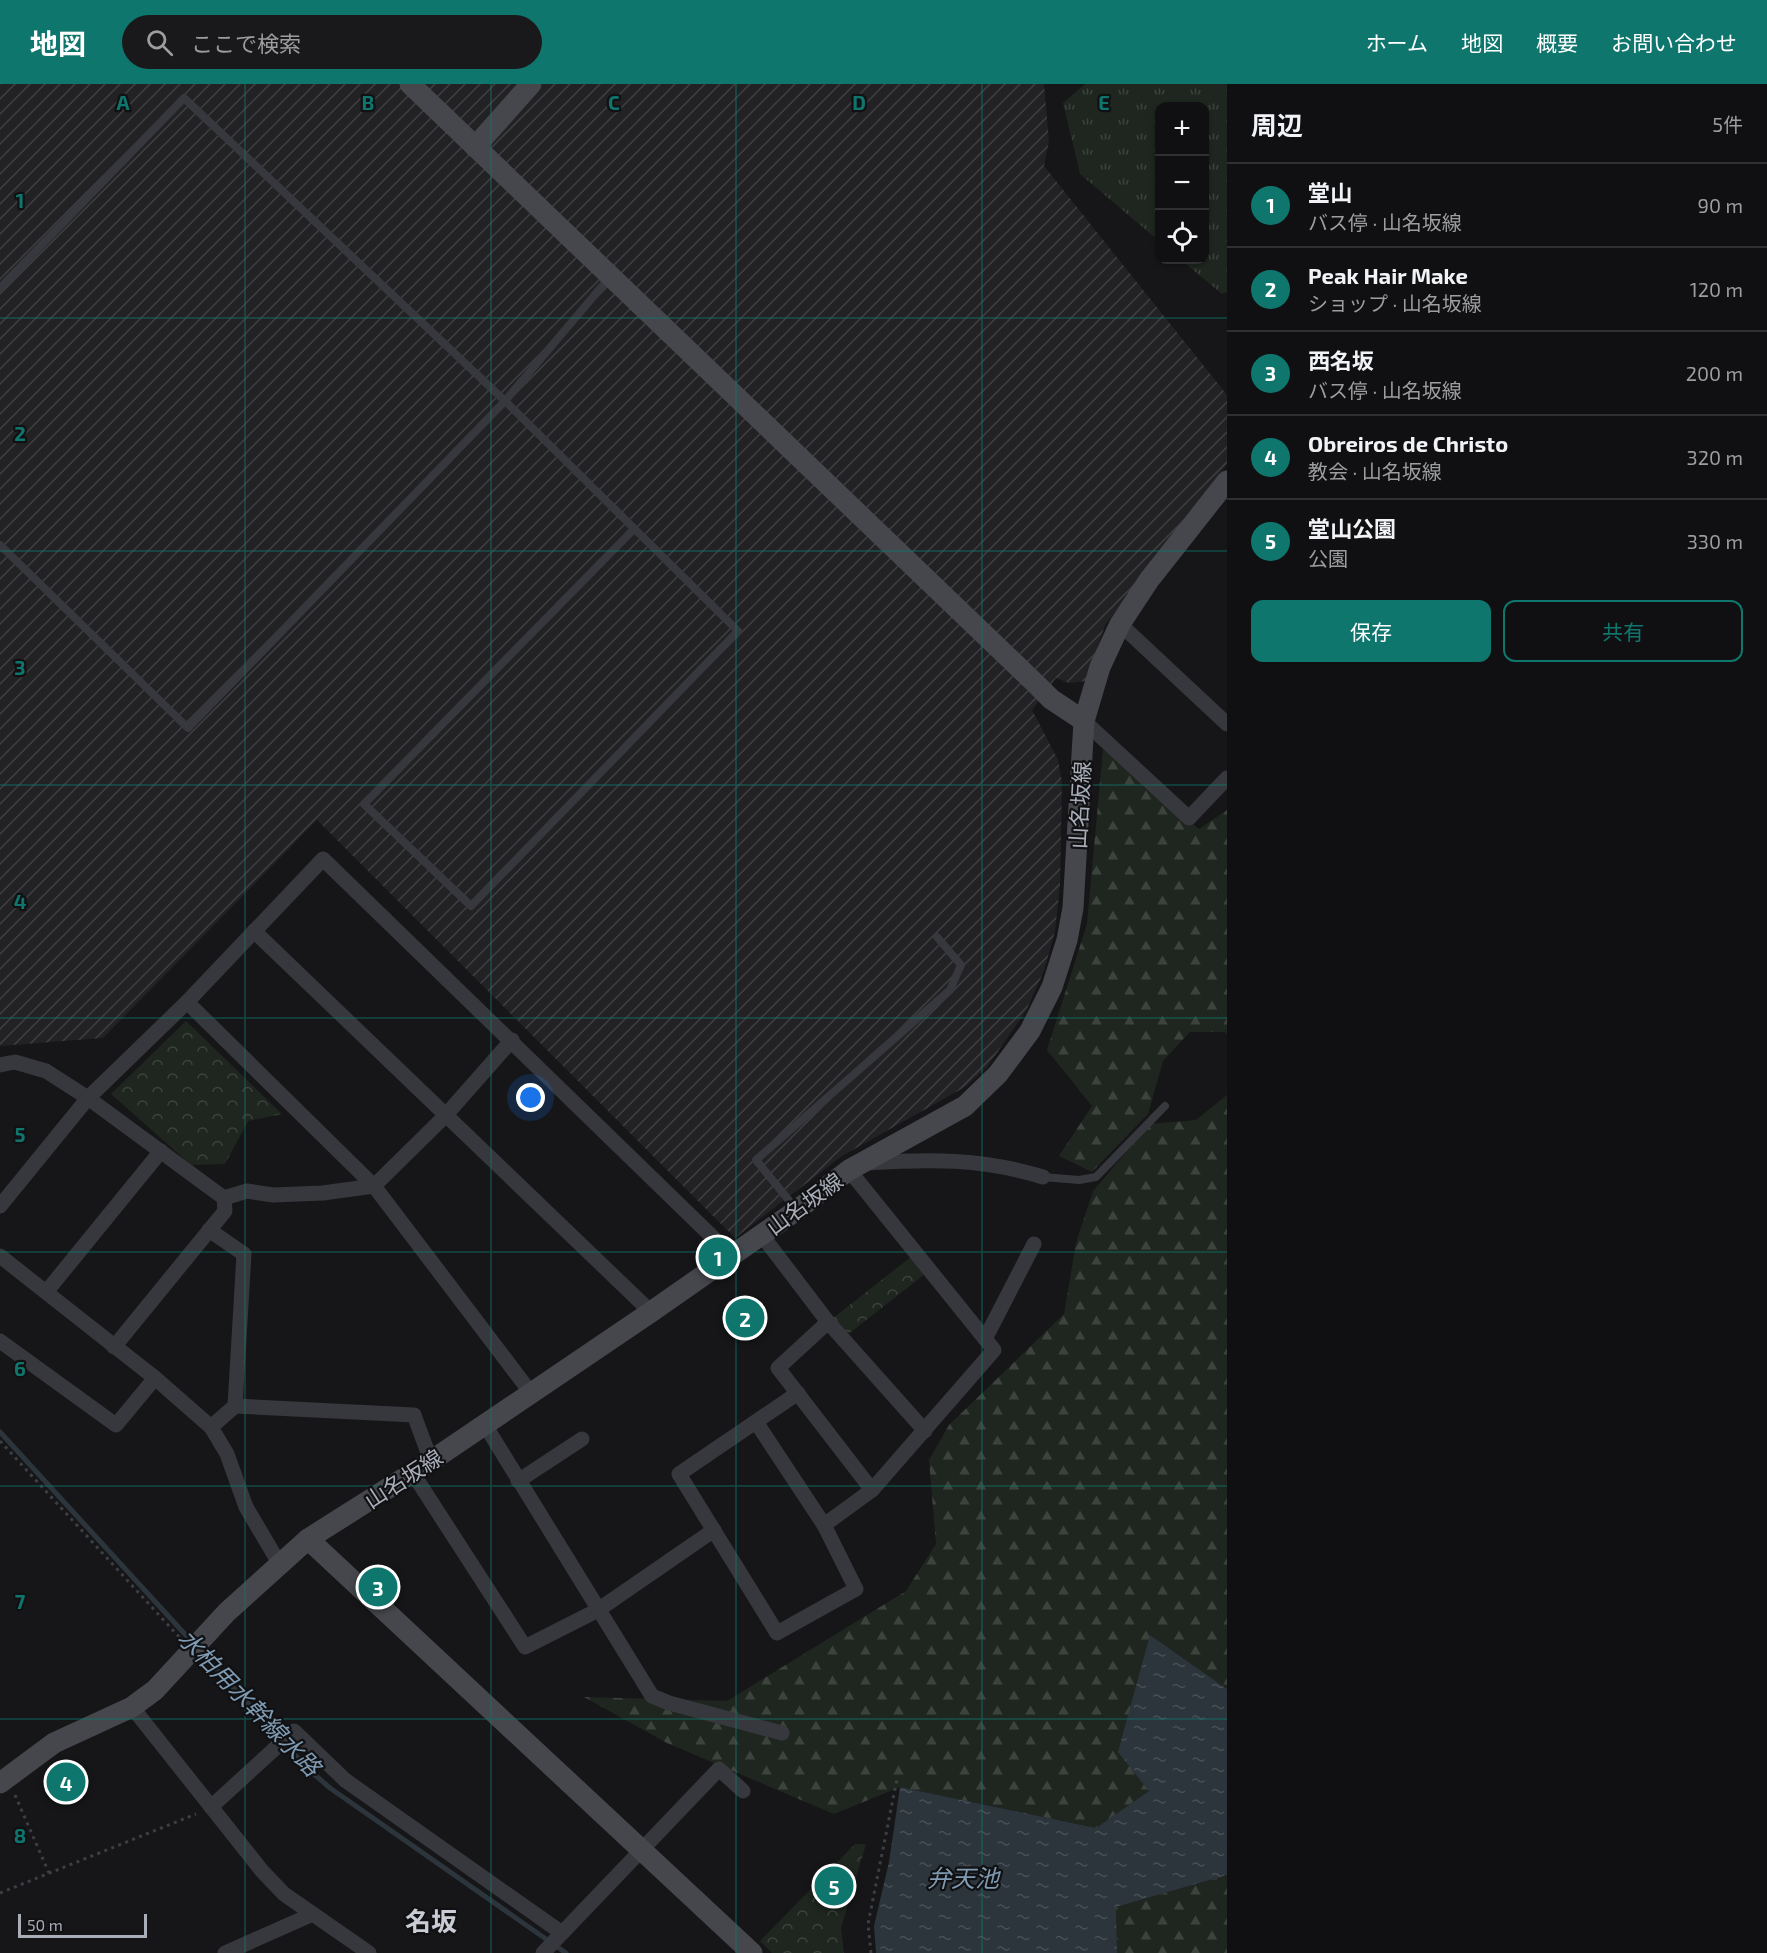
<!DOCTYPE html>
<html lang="ja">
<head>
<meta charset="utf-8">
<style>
  :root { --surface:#101012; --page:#19191b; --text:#f1f3f6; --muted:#9c9d9f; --line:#303032; --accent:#0f766e }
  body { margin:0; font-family:"Exo 2","Noto Sans JP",sans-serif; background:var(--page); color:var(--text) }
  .controls { position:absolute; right:18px; top:18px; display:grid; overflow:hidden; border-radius:12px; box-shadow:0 2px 4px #0004 }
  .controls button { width:54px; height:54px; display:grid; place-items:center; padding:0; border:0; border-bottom:2px solid var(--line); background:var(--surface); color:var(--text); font:30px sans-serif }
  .scale { position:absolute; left:18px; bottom:15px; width:129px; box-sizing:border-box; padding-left:6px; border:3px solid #a8adb8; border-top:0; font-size:16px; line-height:21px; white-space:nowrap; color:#a8adb8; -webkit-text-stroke:4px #111113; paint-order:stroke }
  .you { position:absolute; left:531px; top:1014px; width:21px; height:21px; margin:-15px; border:4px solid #fff; border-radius:50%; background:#1a73e8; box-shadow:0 0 0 9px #1a73e833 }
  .badge { display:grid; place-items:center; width:39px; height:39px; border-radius:50%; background:var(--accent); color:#fff; font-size:20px; font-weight:700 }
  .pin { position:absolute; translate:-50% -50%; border:3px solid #fff; box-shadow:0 2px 6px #0006 }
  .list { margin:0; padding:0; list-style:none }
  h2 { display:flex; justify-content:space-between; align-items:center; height:78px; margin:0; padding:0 24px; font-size:26px }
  h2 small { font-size:20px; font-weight:400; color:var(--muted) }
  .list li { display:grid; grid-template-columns:39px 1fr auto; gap:18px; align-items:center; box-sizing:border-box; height:84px; padding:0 24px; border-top:2px solid var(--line) }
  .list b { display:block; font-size:22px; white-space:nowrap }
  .list p { margin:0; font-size:20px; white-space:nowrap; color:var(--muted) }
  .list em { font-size:20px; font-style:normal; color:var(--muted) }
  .actions { display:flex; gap:12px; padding:18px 24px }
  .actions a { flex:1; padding:14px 0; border:2px solid var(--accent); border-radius:12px; text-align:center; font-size:21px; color:var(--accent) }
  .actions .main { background:var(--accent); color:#fff }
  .icon { flex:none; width:33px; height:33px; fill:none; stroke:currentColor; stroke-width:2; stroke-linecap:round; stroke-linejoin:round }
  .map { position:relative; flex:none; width:1227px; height:1869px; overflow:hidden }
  header { display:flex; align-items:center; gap:36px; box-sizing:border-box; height:84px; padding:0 30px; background:var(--accent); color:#fff }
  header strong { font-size:28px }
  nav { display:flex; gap:33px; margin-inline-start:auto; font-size:21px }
  .search { width:420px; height:54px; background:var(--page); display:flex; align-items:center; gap:15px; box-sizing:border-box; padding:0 21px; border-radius:33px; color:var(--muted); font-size:22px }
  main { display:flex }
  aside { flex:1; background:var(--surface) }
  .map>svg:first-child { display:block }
</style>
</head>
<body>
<header>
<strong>地図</strong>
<div class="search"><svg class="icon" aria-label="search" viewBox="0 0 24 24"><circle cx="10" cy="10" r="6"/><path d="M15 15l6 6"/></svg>ここで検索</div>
<nav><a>ホーム</a><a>地図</a><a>概要</a><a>お問い合わせ</a></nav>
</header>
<main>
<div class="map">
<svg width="1227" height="1869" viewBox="0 0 1227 1869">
  <defs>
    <pattern id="industrial-furrows" width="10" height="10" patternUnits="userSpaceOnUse" patternTransform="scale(1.5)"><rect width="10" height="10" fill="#222225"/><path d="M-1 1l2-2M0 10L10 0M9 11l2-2" fill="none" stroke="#3f3f43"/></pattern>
    <pattern id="grass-tufts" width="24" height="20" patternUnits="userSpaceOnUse" patternTransform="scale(1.5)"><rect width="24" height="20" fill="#1e261f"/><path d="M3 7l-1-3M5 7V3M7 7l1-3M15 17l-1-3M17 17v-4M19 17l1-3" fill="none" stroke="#3c433d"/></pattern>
    <pattern id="forest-firs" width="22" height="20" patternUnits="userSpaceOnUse" patternTransform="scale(1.5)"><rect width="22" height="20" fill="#1e261f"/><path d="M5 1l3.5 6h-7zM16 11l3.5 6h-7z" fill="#3c433d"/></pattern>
    <pattern id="park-crowns" width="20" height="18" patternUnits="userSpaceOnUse" patternTransform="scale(1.5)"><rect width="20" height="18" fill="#1e261f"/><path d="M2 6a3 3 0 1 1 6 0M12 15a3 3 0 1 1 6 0" fill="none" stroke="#3c433d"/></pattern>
    <pattern id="water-ripples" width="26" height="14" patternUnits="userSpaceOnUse" patternTransform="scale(1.5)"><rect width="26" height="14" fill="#2c353c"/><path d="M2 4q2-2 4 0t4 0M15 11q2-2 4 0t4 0" fill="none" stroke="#485056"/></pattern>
  </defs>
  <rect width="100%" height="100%" fill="#161618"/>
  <!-- industrial -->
  <path fill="url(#industrial-furrows)" d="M0,0H1044L1049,57L1044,82L1227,311V380L1105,541L1086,597L1069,599L1056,594L1032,626L1058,676L1062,698L1060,801L1055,847L1044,887L1026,927L987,983L965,1003L842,1072L735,1154L317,736L103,954L0,962Z"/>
  <!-- grass -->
  <path fill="url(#grass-tufts)" d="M1085,0H1227V208L1222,210L1181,176H1204V22H1160L1159,157L1080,90L1063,19Z"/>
  <!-- forest -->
  <g fill="url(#forest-firs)">
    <path d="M1103,665L1199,745L1227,726V951L1225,948H1190L1163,977L1148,1030L1092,1088L1059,1072L1092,1022L1047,966L1087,840Z"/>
    <path d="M1227,1011V1605L1150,1551L1149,1707L1096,1744L900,1703L834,1730L667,1659L584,1613L727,1617L906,1507L936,1460L929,1376L949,1341L1064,1230L1076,1159L1093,1107L1150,1040L1196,1036Z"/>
    <path d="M1227,1791V1869H1117L1116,1823Z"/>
  </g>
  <!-- park -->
  <g fill="url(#park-crowns)">
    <path d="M186,937L282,1030L248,1037L225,1080L191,1081L111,1010Z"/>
    <path d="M916,1169L930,1186L842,1255L828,1238Z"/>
    <path d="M855,1760H866L841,1844L844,1869H772L760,1857Z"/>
  </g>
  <!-- water -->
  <path fill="url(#water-ripples)" d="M1150,1551L1227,1605V1791L1116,1823L1117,1869H876L874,1842L889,1778L900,1703L1096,1744L1149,1707L1118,1668Z"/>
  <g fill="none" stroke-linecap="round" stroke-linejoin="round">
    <!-- stream -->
    <g stroke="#2c353c" stroke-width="5">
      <path d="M0,1348L193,1559"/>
      <path d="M199,1566L306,1683L330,1704L566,1869"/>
    </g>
    <!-- path -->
    <g stroke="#3d3f44" stroke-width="3" stroke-dasharray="3 4.5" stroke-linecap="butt">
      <path d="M0,1357L180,1554"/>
      <path d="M15,1711L49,1789"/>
      <path d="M0,1809L196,1730"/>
      <path d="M871,1869L868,1840L897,1695"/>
    </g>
    <!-- lane -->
    <g stroke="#37383d" stroke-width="8">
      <path d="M0,204L184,14L505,317L738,547L471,822L364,720L634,445"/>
      <path d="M0,461L188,644L505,317L609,194"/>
      <path d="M1043,1093L1079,1096L1096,1093L1165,1022"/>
      <path d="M796,1125L756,1076L950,906L961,881L937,853"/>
    </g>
    <!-- street -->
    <g stroke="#37383d" stroke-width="15">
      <path d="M1120,540L1227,640"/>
      <path d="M1084,637L1189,734L1227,694"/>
      <path d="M254,847L651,1228"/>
      <path d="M187,918L374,1102L531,1309"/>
      <path d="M0,981L15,978L46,987L88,1014L224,1114L225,1127L114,1263"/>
      <path d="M866,1079C931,1075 981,1074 1043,1093"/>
      <path d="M224,1114L247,1107L273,1111L323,1109L374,1102L445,1032L512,956"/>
      <path d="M0,1122L88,1014L187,918L323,775L731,1171"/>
      <path d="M209,1146L244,1170L235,1322L211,1343"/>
      <path d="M761,1150L828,1238L925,1347"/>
      <path d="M0,1172L155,1294L211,1343L227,1370L246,1423L279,1479"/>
      <path d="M47,1207L161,1067"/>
      <path d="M828,1238L778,1284L872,1406"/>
      <path d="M985,1255L1034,1160"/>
      <path d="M0,1257L116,1341L155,1294"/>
      <path d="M235,1322L414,1331L431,1377"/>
      <path d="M756,1338L824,1441L856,1505L777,1549L679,1390L798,1309"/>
      <path d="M485,1341L652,1612L669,1619L782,1649"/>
      <path d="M412,1388L525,1563L598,1526L714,1446"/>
      <path d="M518,1397L582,1355"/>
      <path d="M824,1441L872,1406L994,1266L849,1086"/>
      <path d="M132,1623L262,1787L284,1810L369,1869"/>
      <path d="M211,1723L294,1647L345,1696L562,1849"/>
      <path d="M225,1869L313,1830"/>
      <path d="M543,1869L719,1685L743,1707"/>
    </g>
    <!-- secondary -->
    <g stroke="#45474d" stroke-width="21">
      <path d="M410,0L1036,600L1051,615L1084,637"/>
      <path d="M475,63L531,0"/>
      <path d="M308,1455L752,1869"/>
      <path d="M0,1699L54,1659L132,1623L155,1606L227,1528L308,1455L431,1377L651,1228L797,1126L849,1086L965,1022L998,990L1030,947L1052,903L1067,856L1073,824L1084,637L1100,583L1120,540L1149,496L1227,397"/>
    </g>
  </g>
  <!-- grid -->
  <path fill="none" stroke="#0f766e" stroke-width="1.5" stroke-opacity="0.55" d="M245,0V1869M491,0V1869M736,0V1869M982,0V1869M0,234H1227M0,467H1227M0,701H1227M0,934H1227M0,1168H1227M0,1402H1227M0,1635H1227"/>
  <g text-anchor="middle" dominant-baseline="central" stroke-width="4.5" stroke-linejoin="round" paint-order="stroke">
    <!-- street labels -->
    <g font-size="22" fill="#a8adb8" stroke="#111113">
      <text transform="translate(1079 721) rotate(-87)">山名坂線</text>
      <text transform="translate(804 1119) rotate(-36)">山名坂線</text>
      <text transform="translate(403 1394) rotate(-33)">山名坂線</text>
    </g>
    <!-- water labels -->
    <g font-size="24" font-style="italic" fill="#7f9bb3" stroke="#111113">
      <text transform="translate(250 1618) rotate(46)">水柏用水幹線水路</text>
      <text x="963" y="1793">弁天池</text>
    </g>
    <!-- quarter labels -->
    <g font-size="26" font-weight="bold" fill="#c9ccd4" stroke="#111113">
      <text x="431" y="1836">名坂</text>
    </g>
  </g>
  <g font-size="20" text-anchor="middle" font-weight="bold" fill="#0f766e" stroke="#111113" stroke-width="4.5" stroke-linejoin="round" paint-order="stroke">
    <text x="123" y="26">A</text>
    <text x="368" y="26">B</text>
    <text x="614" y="26">C</text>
    <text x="859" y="26">D</text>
    <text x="1104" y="26">E</text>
    <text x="20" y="124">1</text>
    <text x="20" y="357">2</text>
    <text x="20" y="591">3</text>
    <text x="20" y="825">4</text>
    <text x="20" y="1058">5</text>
    <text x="20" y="1292">6</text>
    <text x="20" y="1525">7</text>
    <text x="20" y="1759">8</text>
  </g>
</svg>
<div class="controls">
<button>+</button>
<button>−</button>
<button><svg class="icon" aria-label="locate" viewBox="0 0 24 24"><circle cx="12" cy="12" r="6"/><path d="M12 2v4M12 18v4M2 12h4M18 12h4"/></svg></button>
</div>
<div class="scale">50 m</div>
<div class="you"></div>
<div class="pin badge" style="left:718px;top:1173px">1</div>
<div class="pin badge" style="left:745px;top:1234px">2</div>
<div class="pin badge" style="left:378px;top:1503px">3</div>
<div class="pin badge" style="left:66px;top:1698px">4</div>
<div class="pin badge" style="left:834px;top:1802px">5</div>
</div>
<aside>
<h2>周辺<small>5件</small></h2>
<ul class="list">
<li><span class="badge">1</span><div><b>堂山</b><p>バス停 · 山名坂線</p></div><em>90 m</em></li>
<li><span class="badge">2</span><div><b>Peak Hair Make</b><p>ショップ · 山名坂線</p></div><em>120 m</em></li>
<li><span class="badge">3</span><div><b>西名坂</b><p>バス停 · 山名坂線</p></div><em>200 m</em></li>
<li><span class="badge">4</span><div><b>Obreiros de Christo</b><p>教会 · 山名坂線</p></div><em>320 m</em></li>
<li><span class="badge">5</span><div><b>堂山公園</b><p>公園</p></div><em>330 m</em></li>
</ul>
<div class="actions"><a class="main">保存</a><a>共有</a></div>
</aside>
</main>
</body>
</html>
